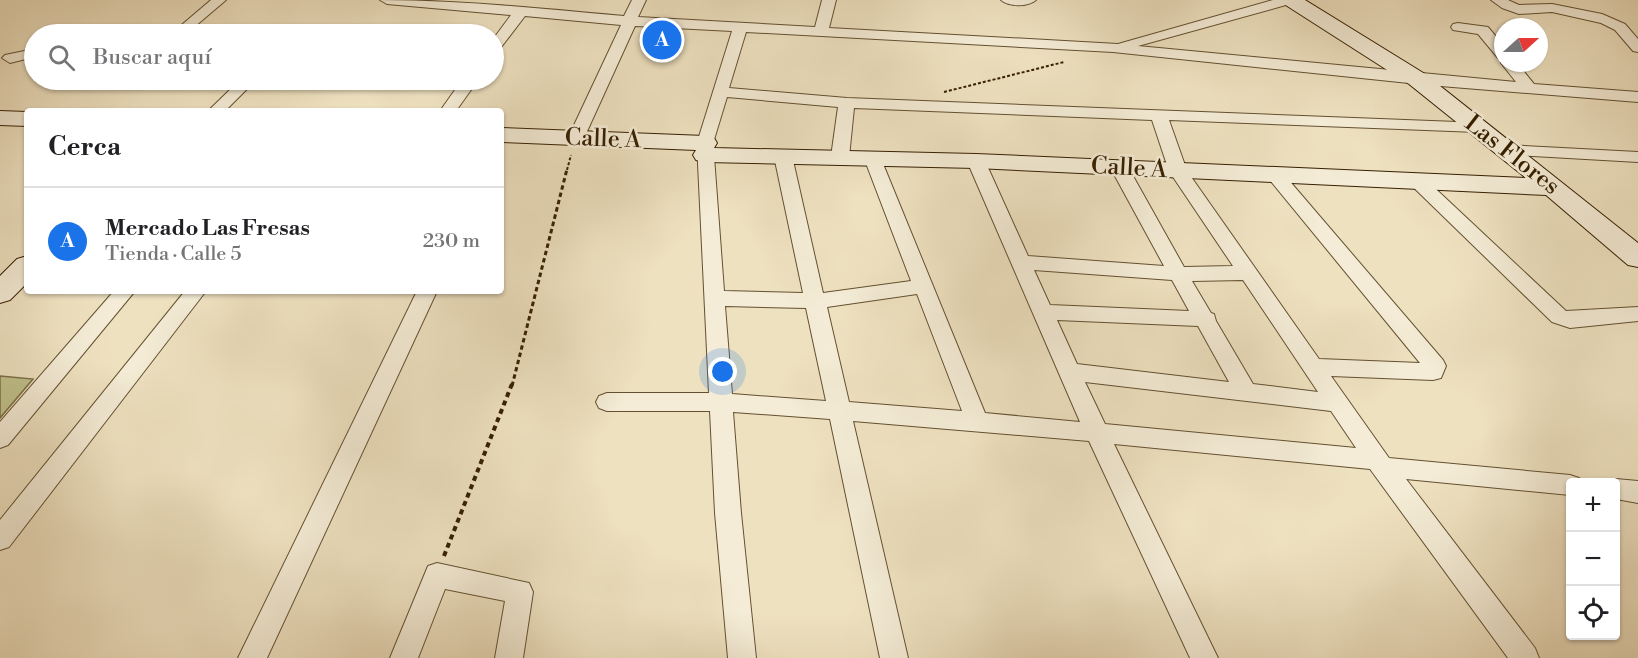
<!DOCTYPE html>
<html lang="es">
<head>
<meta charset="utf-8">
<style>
  :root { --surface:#fff; --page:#f6f6f6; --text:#202124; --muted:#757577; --line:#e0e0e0; --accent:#1a73e8 }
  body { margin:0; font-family:"Libre Bodoni",serif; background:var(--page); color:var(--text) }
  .controls { position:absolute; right:18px; bottom:18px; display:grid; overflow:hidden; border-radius:6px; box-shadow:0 2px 4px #0004 }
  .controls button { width:54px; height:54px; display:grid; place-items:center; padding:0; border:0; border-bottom:2px solid var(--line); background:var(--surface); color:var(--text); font:30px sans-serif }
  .compass { position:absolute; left:1494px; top:18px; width:54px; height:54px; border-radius:50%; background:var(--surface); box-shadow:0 2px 4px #0004; rotate:69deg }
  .you { position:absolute; left:723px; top:372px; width:21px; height:21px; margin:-15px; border:4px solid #fff; border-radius:50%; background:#1a73e8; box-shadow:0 0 0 9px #1a73e833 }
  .badge { display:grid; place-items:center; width:39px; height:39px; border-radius:50%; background:var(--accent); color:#fff; font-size:20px; font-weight:700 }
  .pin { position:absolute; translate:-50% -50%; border:3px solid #fff; box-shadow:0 2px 6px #0006 }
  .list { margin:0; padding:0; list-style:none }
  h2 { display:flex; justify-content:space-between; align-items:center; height:78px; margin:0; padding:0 24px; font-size:26px }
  h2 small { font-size:20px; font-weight:400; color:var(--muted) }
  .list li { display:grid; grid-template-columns:39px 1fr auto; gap:18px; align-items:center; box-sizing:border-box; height:108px; padding:0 24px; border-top:2px solid var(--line) }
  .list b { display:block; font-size:22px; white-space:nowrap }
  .list p { margin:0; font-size:20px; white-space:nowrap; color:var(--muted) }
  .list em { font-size:20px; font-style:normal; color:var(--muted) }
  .icon { flex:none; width:33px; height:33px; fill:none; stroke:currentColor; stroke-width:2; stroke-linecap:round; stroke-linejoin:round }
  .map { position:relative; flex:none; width:1638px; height:658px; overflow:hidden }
  .search { position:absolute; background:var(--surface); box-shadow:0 2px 4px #0004; left:24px; top:24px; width:480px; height:66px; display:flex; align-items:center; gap:15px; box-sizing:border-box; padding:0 21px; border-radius:33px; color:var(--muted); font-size:22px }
  .panel { position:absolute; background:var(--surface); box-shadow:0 2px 4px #0004; left:24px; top:108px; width:480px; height:186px; border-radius:6px }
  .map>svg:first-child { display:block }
</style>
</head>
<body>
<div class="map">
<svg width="1638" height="658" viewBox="0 0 1638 658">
  <rect width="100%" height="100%" fill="#eee1c0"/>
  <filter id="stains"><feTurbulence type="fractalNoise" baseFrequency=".00333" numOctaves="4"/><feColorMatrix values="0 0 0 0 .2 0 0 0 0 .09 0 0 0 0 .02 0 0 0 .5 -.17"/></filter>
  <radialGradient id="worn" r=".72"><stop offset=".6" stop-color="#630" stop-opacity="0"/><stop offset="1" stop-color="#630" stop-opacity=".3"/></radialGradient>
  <!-- green -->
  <path fill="#c0c18d" stroke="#7b7046" stroke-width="1.5" d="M0,376L33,379L0,418Z"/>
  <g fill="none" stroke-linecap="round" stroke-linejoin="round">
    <defs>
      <g id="street">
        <path d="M211,0H226L186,34H171Z"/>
        <path d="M380,0C463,0 543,9 624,16L632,0H646L638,17L815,27L822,0H836L829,28L1118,44L1273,0H1287L1286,5L1138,46L1516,82L1501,63L1503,61V63H1517L1534,84L1638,92V102L1428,85L1113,52L746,32L729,88L847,98L1483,123L1485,127L1477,132L1169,120L1187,171L1319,359L1420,363L1269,179L1266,175L1269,171H1281L1443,360L1446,366L1441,378L1433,380L1331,376L1389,458L1570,475L1579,478L1581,482H1570V495L1406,479L1535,648L1539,658H1508L1370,469L1114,444L1218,658H1190L1089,441L853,421L908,658H880L830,419L733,412L741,513L756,658H728L715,513L710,411H607L599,408L596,402L599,396L607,393H709L697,143L732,31L635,26L584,138L576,143L568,138L621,25L525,16L499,50L494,51V38L511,15L387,4ZM727,97L838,107L831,157L834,161H846L849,157L854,108L1152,120L1169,171L1233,266L1184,267L1128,167L1125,163H1113L1110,167L1164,266L1028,256L985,161L982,157H970L967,161L1080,422L985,413L879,154H867L864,158L911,281L823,293L792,156L789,152H777L774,156L803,293L724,291L713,143ZM1034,270L1172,280L1189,311L1050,305ZM1243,280L1318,392L1253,384L1216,321L1214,314L1211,313L1192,281ZM917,294L962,411L849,402L827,307ZM725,306L806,308L826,401L732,394ZM1057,320L1198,326L1229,382L1077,364ZM1085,382L1331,411L1356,448L1105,424Z"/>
        <path d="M1001,0H1036C1028,7 1009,7 1001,0Z"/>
        <path d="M1491,0H1508L1519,5L1552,4L1602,14L1625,24L1638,39V52L1633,51L1615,30L1601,23L1552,12L1519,14L1502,8Z"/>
        <path d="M1458,23L1488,27L1503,45V60L1498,58L1478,34L1453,30L1451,27L1453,24Z"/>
        <path d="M34,49V57L10,63L2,58L5,55Z"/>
        <path d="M240,80H256L225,111H208Z"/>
        <path d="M462,80H478L456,111H440Z"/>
        <path d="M1505,145L1638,152V162L1499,154L1496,150L1499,146Z"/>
        <path d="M1417,176L1423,177L1566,311L1638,307V321L1570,328L1552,322L1411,185L1408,181L1411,177Z"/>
        <path d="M114,291H135L8,445L0,448V422Z"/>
        <path d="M185,291H206L9,547L0,550V520Z"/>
        <path d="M417,291H437L267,658H238Z"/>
        <path d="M1616,479L1638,481V503L1616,499V482H1607Z"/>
        <path d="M437,563L529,583L533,592L523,658H495L505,601L445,589L418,658H390L428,566Z"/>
      </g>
      <g id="secondary">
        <path d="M1281,0H1305L1425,74L1638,243V267L1628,265L1546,195L976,168L705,162L696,160L693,155L696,150L501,142V128L705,136L714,138L717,143L714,148L976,154L1526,178L1409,84L1284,4Z"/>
        <path d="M0,111L27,112V126L0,125Z"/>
        <path d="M27,256V283L10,300L0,303V276L17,259Z"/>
      </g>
    </defs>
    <!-- street casing -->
    <use href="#street" stroke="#645030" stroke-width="2"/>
    <!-- secondary casing -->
    <use href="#secondary" stroke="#361f00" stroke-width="2"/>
    <!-- path-far2 -->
    <g stroke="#361f00" stroke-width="2" stroke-dasharray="3 2" stroke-linecap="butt">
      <path d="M944,92L1064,62"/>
      <path d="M567,170L571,155"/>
    </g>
    <!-- path-far1 -->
    <path stroke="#361f00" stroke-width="3" stroke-dasharray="4.5 3" stroke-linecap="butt" d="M512,386L567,169"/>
    <!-- path -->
    <path stroke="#361f00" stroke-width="4" stroke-dasharray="5 4" stroke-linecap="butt" d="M444,556L512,384"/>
    <!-- street -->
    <use href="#street" fill="#f4ecd6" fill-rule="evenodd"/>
    <!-- secondary -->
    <use href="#secondary" fill="#f4ecd6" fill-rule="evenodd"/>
  </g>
  <g text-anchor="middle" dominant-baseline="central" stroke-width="5" stroke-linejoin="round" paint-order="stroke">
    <!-- street labels -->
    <g font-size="24" fill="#361f00" stroke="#f4ecd6">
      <text transform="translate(603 139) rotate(2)">Calle A</text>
      <text transform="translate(1512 155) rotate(38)">Las Flores</text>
      <text transform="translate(1129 168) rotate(3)">Calle A</text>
    </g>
  </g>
  <rect width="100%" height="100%" filter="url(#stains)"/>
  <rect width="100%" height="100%" fill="url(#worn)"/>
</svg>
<div class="controls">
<button>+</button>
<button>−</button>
<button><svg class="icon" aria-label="locate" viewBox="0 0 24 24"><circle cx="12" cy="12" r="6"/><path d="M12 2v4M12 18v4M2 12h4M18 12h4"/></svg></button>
</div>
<svg class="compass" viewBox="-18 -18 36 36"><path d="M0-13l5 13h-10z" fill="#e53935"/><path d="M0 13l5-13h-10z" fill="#757577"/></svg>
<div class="you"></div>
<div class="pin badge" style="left:662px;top:40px">A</div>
<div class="search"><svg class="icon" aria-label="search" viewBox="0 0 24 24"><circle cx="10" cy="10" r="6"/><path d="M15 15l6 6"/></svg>Buscar aquí</div>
<section class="panel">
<h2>Cerca<small></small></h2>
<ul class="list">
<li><span class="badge">A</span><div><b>Mercado Las Fresas</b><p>Tienda · Calle 5</p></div><em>230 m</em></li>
</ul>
</section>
</div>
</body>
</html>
